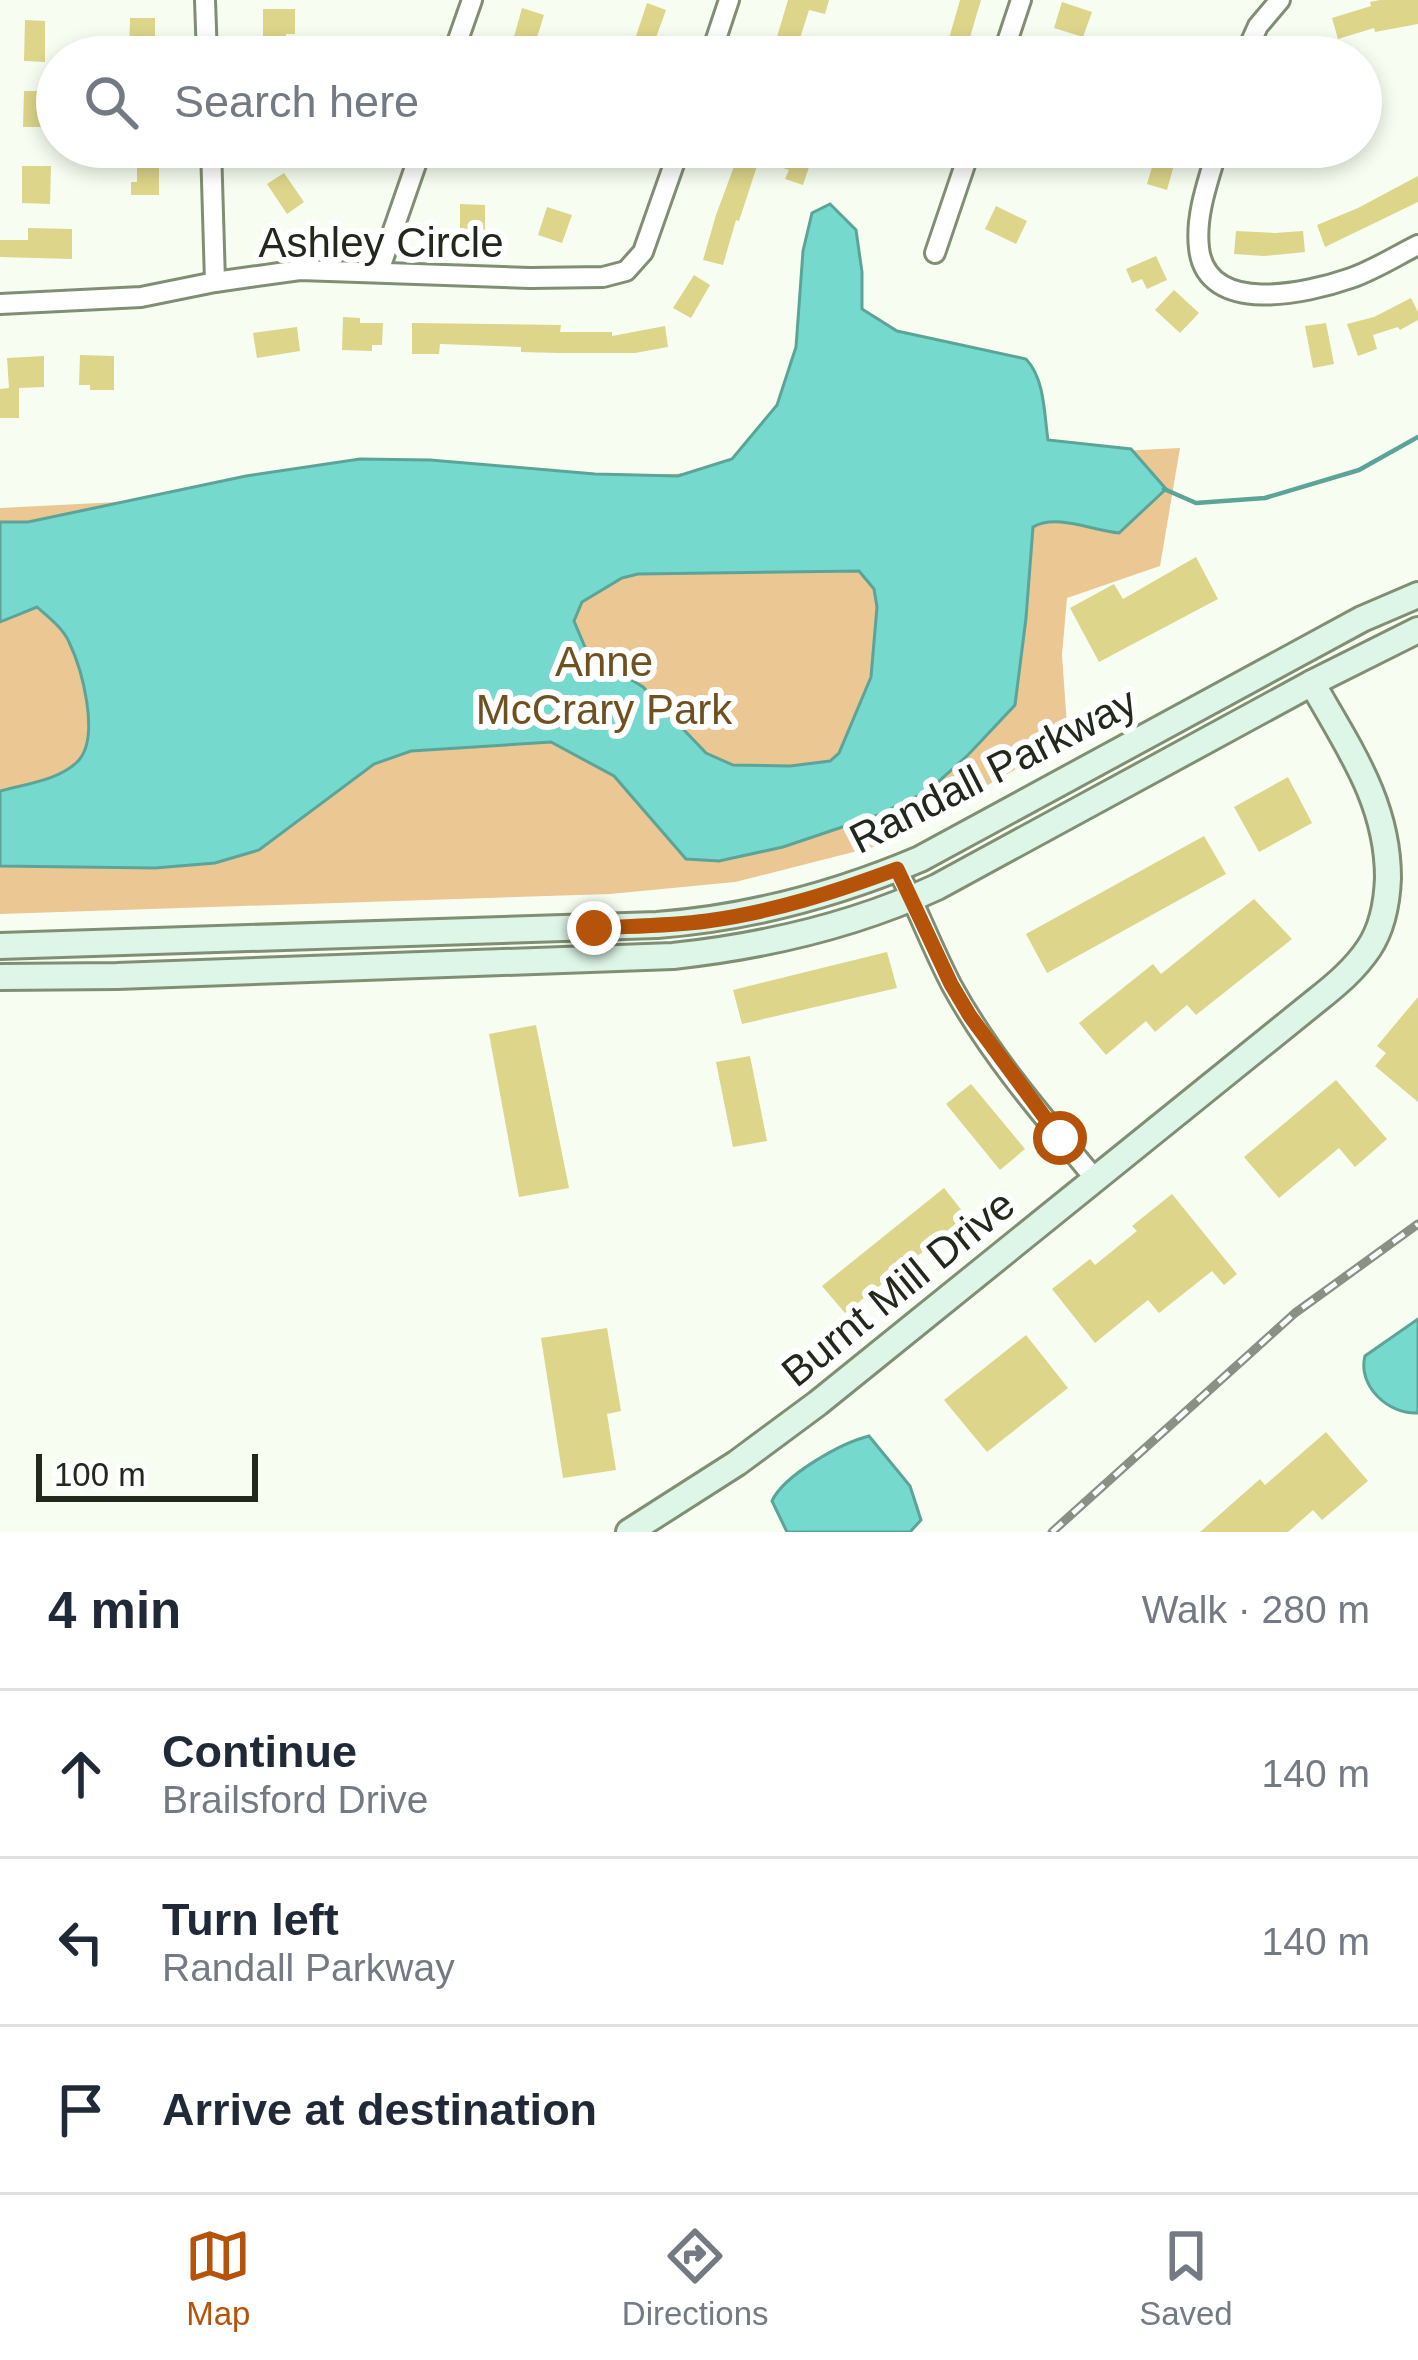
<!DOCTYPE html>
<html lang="en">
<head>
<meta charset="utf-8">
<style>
  :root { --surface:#fff; --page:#f2f2f3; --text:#1f2937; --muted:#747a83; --line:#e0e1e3; --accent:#b45309 }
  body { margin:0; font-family:Helvetica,sans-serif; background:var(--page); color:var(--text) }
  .scale { position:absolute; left:36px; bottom:30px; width:222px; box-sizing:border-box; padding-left:12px; border:6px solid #22281c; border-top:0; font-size:33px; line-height:42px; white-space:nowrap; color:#22281c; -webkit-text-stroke:9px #fff; paint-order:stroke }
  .stop { position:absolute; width:36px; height:36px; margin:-27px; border:9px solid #b45309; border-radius:50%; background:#fff }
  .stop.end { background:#b45309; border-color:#fff; box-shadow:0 3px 12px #0008 }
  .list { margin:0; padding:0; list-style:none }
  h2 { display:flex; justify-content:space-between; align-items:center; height:156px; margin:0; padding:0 48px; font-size:51px }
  h2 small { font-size:39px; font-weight:400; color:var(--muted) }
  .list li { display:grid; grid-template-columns:78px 1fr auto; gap:36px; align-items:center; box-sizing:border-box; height:168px; padding:0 48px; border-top:3px solid var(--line) }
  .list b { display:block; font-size:45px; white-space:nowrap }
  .list p { margin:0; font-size:39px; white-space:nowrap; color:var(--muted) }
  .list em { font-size:39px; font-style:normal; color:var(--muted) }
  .icon { flex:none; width:66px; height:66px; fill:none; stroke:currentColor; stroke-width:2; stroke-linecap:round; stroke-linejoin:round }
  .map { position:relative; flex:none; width:1418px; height:1532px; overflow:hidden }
  .search { position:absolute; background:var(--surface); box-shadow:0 6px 18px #0003; left:36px; right:36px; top:36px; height:132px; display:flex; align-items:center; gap:30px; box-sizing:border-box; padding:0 42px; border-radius:66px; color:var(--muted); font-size:45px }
  .sheet { height:660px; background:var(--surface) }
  nav { display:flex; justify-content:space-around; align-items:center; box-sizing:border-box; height:168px; border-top:3px solid var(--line); background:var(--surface); font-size:33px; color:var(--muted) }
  nav a { display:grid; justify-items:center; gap:6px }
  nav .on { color:var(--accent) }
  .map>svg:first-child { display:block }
</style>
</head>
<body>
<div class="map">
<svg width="1418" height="1532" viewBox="0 0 1418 1532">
  <rect width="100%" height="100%" fill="#f7fef1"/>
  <!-- green -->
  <path fill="#ebc794" d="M1180,448L1160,566L1067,598L1062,655L1068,740L881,845L735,882L610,894L0,914V508Z"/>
  <!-- water -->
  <g fill="#75d9cd" stroke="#5ca498" stroke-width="3" fill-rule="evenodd">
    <path d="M830,204L856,230L862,272V309L897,331L1026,359C1045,379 1044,414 1048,440L1131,449L1166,489L1119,533C1093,531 1057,513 1033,527L1026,618L1015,705L968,755L928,791L878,815L783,847L719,861L686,859L614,776L551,742L411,751L374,764L259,850L215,863L155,868L0,866V791C25,784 61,780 79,760C100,735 82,669 69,642C63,628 48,617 37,607L0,622V522H28L246,476L360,459L430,460L595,474L678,476L732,459L777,405L796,347L803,251L812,213ZM859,571L874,589L877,607L871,677L839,753L830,761L790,766L733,765L706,753L643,687L587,652L574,621L582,602L622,578L638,574Z"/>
    <path d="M1418,1319V1413C1389,1415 1357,1386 1365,1356Z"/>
    <path d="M869,1436L910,1486L921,1520L910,1532H787L772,1501C784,1475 841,1443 869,1436Z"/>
  </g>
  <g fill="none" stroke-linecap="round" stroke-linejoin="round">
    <!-- stream -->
    <path stroke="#5ca498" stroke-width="4.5" d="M1164,489L1196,503L1265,498L1359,470L1418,437"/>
  </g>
  <!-- building -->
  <g fill="#dcd58a">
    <path d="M788,0H829L825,14L809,10L794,57H771Z"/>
    <path d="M960,0H981L967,47L948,42Z"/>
    <path d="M1380,0H1418V24L1375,32L1374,28L1338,39L1332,18L1371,6L1370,2Z"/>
    <path d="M1062,2L1092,12L1083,37L1054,28Z"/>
    <path d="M647,3L666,10L649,57H629Z"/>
    <path d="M522,8L544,15L533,50L512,44Z"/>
    <path d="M263,9H295V34H286V56L263,55Z"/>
    <path d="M130,18H155V56L129,55Z"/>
    <path d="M25,20L45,21V62L24,61Z"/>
    <path d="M24,91H45L44,127H23Z"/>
    <path d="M728,147H767L811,161L803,185L785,179L789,170L759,160L739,221L736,220L723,265L703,260L716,215L739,153Z"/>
    <path d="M1158,147H1179L1167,190L1147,184Z"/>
    <path d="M137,153H159V195H131V182H137Z"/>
    <path d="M22,166H51L50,204L22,203Z"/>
    <path d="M284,173L304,202L287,214L267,184Z"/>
    <path d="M1418,176V202L1325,247L1317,225L1358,208Z"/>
    <path d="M460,204L485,205V240L460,239Z"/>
    <path d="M996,206L1027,221L1016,244L985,229Z"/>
    <path d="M547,207L572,215L562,243L538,235Z"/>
    <path d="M28,228L72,229V259L0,257V240H28Z"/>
    <path d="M1236,231L1275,233L1303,231L1305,252L1264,256L1234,254Z"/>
    <path d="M1156,256L1167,280L1147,289L1142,279L1132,283L1126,269Z"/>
    <path d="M694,275L710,285L691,318L673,308Z"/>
    <path d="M1174,290L1199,313L1180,333L1155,310Z"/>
    <path d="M1411,298L1418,312V320L1400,330L1398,327L1373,335L1377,349L1358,356L1347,324L1374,317Z"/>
    <path d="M343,317L360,318V323H383L382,345H372V351L342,350Z"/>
    <path d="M412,323L561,325L560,332H612V336L665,326L668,347L635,353H560L521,352V347L440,344L439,354H412Z"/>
    <path d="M1326,323L1334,364L1313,368L1305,326Z"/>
    <path d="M297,327L300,351L257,358L253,333Z"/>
    <path d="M80,355L114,356V390H90V385H79Z"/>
    <path d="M44,356V387L19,388V418H0V389L9,388L7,358Z"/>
    <path d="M1196,557L1218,599L1099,662L1070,608L1114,584L1123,599Z"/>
    <path d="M1288,777L1312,823L1259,852L1234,807Z"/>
    <path d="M1204,836L1226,874L1047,973L1026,934Z"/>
    <path d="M1254,899L1292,939L1196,1015L1187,1005L1155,1032L1146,1021L1106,1055L1079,1023L1153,964L1161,974Z"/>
    <path d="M887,952L897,988L742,1024L733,990Z"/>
    <path d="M1418,997V1102L1375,1066L1386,1053L1377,1046Z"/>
    <path d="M536,1025L569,1188L519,1197L489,1034Z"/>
    <path d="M750,1056L767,1141L733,1147L716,1062Z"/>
    <path d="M1336,1080L1387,1139L1355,1167L1339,1148L1279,1198L1244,1157Z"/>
    <path d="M971,1084L1025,1149L1000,1170L946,1104Z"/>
    <path d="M944,1188L967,1217L845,1313L822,1286Z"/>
    <path d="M1172,1194L1237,1274L1224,1285L1212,1271L1159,1313L1148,1300L1095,1343L1052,1289L1090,1259L1095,1265L1137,1231L1132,1226Z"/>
    <path d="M607,1328L621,1411L607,1414L616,1470L563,1478L541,1338Z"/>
    <path d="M1026,1335L1068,1388L987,1452L944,1400Z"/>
    <path d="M1326,1432L1368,1481L1322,1520L1313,1510L1288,1532H1200L1260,1479L1265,1485Z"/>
  </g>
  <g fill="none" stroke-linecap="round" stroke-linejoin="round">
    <defs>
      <g id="street">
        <path d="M205,0L207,57"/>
        <path d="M452,57L472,0"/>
        <path d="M710,57L729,0"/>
        <path d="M1002,57L1021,0"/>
        <path d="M1244,57L1258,26L1280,0"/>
        <path d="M211,147L215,282"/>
        <path d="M1218,147C1209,179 1195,214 1199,248C1206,317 1308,293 1351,278C1374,270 1396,256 1418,245"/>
        <path d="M935,253L971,147"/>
        <path d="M379,271L422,147"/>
        <path d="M0,304L141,297L215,282L300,270L530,278L603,277L626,271L643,252L680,147"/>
        <path d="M897,869C917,907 932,948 952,986C991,1057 1045,1119 1096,1180"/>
      </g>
      <g id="secondary">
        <path d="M0,946L657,925C749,918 835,895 920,859L1362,619L1418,595"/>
        <path d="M0,977L117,976L673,956C765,946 853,926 937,887L1312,683L1418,630"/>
        <path d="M629,1532L737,1463L818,1403L1317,1000C1336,985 1355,969 1369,948C1383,927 1387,903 1388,878C1388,802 1348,747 1312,683"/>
      </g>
    </defs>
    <!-- street casing -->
    <use href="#street" stroke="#808f73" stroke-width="24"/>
    <!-- secondary casing -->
    <use href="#secondary" stroke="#808f73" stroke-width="30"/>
    <!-- street -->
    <use href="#street" stroke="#fff" stroke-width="18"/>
    <!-- secondary -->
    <use href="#secondary" stroke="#def6e8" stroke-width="24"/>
    <defs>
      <path id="rail" d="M1052,1532L1295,1313L1418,1224"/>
    </defs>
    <!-- rail casing -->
    <use href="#rail" stroke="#8a9084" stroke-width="9"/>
    <!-- rail -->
    <use href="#rail" stroke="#fff" stroke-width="4.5" stroke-dasharray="14" stroke-linecap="butt"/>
  </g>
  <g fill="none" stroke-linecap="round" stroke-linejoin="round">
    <!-- route -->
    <path stroke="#b45309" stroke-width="15" d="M594,928C632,926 669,926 707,921C773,912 835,892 897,869L951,984L970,1016L1060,1138"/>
  </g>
  <g text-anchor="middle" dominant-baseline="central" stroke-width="12" stroke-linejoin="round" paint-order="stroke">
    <!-- street labels -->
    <g font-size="42" fill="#22281c" stroke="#fff">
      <text x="381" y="242">Ashley Circle</text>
      <text transform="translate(993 770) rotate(-27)">Randall Parkway</text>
      <text transform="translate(898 1288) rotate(-39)">Burnt Mill Drive</text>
    </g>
    <!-- park labels -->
    <g font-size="42" fill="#6f5120" stroke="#fff">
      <text x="604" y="661">Anne<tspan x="604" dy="48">McCrary Park</tspan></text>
    </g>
  </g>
</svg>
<div class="scale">100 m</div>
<div class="stop" style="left:1060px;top:1138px"></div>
<div class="stop end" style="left:594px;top:928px"></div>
<div class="search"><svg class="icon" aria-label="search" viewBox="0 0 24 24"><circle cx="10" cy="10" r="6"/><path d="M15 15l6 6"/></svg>Search here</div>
</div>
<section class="sheet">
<h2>4 min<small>Walk · 280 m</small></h2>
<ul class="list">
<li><svg class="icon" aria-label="ahead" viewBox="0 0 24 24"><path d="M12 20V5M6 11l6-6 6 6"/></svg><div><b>Continue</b><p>Brailsford Drive</p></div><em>140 m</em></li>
<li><svg class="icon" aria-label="left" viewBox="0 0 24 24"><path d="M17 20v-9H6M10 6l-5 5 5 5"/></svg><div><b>Turn left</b><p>Randall Parkway</p></div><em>140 m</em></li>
<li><svg class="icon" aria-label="arrive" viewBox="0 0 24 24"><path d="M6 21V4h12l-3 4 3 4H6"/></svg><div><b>Arrive at destination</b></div></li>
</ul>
</section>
<nav>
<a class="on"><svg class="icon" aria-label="map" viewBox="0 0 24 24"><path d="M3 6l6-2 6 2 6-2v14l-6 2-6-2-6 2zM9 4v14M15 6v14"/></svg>Map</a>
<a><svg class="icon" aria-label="directions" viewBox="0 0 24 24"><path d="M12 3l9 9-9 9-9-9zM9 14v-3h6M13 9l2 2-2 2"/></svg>Directions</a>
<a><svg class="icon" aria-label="saved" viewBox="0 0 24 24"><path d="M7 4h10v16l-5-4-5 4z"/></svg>Saved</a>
</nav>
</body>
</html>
